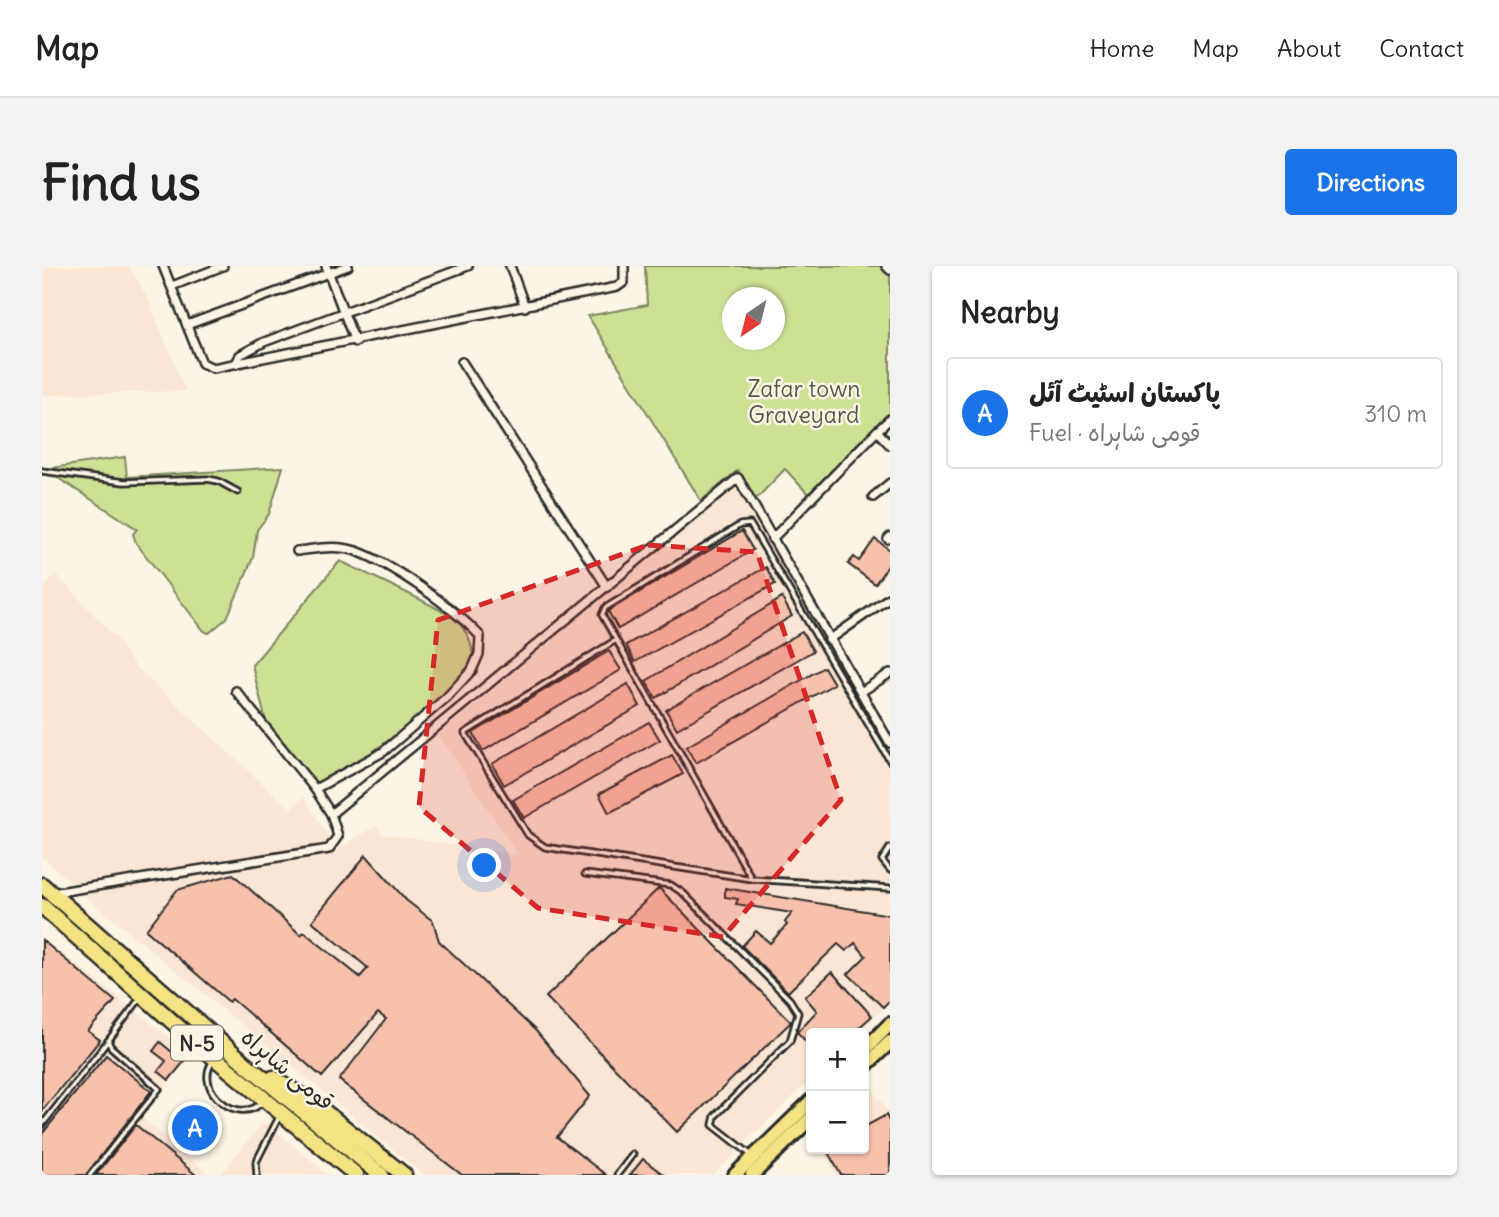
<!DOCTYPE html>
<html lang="en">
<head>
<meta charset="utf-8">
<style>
  :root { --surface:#fff; --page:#f2f2f2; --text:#222; --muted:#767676; --line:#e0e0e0; --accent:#1a73e8 }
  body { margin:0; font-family:Delius,"Playpen Sans Arabic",sans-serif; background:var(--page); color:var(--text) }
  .controls { position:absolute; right:21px; bottom:21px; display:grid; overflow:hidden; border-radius:7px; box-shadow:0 2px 5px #0004 }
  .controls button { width:63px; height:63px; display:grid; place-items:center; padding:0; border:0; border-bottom:2px solid var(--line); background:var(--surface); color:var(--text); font:35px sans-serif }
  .compass { position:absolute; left:680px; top:21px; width:63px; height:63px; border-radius:50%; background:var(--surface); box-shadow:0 2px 5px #0004; rotate:215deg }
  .you { position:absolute; left:443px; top:600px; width:24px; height:24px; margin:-18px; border:5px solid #fff; border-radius:50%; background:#1a73e8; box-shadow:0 0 0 10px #1a73e833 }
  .badge { display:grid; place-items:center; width:46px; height:46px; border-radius:50%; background:var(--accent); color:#fff; font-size:23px; font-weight:700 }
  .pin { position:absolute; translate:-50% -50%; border:4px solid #fff; box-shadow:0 2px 7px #0006 }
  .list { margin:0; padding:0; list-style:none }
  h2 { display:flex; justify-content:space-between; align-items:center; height:91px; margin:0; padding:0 28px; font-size:30px }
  h2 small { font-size:23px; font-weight:400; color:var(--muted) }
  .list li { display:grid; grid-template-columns:46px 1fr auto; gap:21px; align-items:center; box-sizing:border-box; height:112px; margin:0 14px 14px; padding:0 14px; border:2px solid var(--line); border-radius:7px }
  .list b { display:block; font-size:26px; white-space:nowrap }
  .list p { margin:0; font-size:23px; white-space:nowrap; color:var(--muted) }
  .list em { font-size:23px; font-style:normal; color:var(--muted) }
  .map { position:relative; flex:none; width:848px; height:909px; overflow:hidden; border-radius:7px }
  header { display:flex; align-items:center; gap:42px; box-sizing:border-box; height:98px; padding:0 35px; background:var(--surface); border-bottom:2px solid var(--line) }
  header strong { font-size:33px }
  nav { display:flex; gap:38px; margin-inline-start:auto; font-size:24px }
  .intro { display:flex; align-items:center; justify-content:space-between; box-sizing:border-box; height:168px; padding:0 42px }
  h1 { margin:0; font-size:49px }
  .button { padding:18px 32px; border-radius:7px; background:var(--accent); color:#fff; font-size:24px; font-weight:700 }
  main { display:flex; gap:42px; padding:0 42px }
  aside { flex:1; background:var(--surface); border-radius:7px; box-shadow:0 2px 5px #0004 }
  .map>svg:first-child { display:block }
</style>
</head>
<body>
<header>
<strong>Map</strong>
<nav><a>Home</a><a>Map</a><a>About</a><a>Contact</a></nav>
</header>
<div class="intro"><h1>Find us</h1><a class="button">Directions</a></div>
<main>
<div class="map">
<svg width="848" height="909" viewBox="0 0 848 909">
  <rect width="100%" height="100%" fill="#fcf5e5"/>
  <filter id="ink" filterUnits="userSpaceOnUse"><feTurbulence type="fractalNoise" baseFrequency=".0143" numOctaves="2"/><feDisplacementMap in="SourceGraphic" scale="14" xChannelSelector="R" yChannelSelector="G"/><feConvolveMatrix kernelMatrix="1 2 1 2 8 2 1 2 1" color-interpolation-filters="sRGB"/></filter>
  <g filter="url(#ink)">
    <!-- built -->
    <g fill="#fbe5d4">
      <path d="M0,0H87L105,31L144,125L0,129Z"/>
      <path d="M694,219L848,484V736L816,767H769V813L698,882L695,879L692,882L695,886L671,909H382L38,626L288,589L334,559L340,568L476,589L397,469Z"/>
      <path d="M14,308L74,372L93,400L248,543L262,531L287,571L284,578L30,617L0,591V323Z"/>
      <path d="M0,672L150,789L99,851L168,909H0Z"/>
      <path d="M823,812L848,849V909H794L780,883H822Z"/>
      <path d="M220,858H226L286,909H178Z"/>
    </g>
    <!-- green -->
    <g fill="#cde195" stroke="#7c8660" stroke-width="2" fill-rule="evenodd">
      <path d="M603,0H839L848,10V148L766,228L743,203L713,234L696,204L659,235L546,50L605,39ZM690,32H732V74H690Z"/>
      <path d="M83,191L85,211L241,201L227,248L215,264L211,292L185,352L167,367L162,365L94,277L91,268L95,263L2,203Z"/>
      <path d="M298,295C318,305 406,344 416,356C426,367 435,385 428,400C414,430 307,503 275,525L227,468L210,399Z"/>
    </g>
    <!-- building -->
    <g fill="#f8c1ab" stroke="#2b2b2b" stroke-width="2">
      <path d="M700,265L711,284L576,363L566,345Z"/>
      <path d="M833,273L848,284V297L833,318L806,298L812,291L817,295Z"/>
      <path d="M724,301L733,318L593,396L584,379Z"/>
      <path d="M740,332L750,350L614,432L604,415Z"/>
      <path d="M760,366L771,385L635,463L624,444Z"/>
      <path d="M567,385L579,404L441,485L431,467Z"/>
      <path d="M782,401L792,418L654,497L644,481Z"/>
      <path d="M586,418L598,440L462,519L450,498Z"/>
      <path d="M607,456L618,474L482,552L471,534Z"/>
      <path d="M630,489L641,508L567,547L557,528Z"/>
      <path d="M324,589L364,634L391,655L397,675L494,765L548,830L515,871L564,909H420L297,814L344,753L336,747L280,811L190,733L187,736L104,664L135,624L191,608L259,669L262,666L318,711L326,702L270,655Z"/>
      <path d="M617,622L749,756L635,866L504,731Z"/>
      <path d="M683,622L848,649V734L841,741L806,708L824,690L813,677L804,685L796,678L746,726L700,680L714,665L728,677L745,659L743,656L750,647L694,638L696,633L683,631Z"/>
      <path d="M0,674L73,735L46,765L58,774L0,845Z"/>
      <path d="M790,706L830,750L811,767H769V781L755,766L775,745L763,731Z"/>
      <path d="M118,776L142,796L127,814L116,805L124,795L111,785Z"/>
      <path d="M64,789L109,825L44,909H0V868Z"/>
      <path d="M844,849L848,857V909H799L784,883H822V861Z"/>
      <path d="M94,859L154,909H54Z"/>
      <path d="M601,893L622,909H588Z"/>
    </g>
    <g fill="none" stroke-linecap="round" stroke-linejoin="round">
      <defs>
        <g id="lane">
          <path d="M0,205L82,216L166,213L176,215L196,226"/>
          <path d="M574,374L423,467L486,569L503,581L710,613L848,622"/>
          <path d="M848,582L840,594L848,604"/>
          <path d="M543,608L629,619L641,627L748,734L756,747L748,775L673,850L671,859L708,888"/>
          <path d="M710,613L560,349L563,342L698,259L708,258L848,495"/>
          <path d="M171,795C150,824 198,862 221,835"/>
          <path d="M0,859L66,775"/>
          <path d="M48,909L117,823L69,781L66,775L99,731"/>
          <path d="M215,909L214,896L237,851"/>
          <path d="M575,909L591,888"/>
        </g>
        <g id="street">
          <path d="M121,0L160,97L171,102L575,21L582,16V0"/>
          <path d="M284,0L313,76"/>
          <path d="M468,0L483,41"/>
          <path d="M844,0L848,4"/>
          <path d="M130,20L181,0"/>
          <path d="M145,59L306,0"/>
          <path d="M420,96L565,321"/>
          <path d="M194,98L198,89L222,76L426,0"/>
          <path d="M848,153L835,165L848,179"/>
          <path d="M831,231L848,217"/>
          <path d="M730,273L835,165"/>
          <path d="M846,273L848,271"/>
          <path d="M255,285C274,283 294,278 314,285C349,297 413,343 438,370L437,388L430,404L405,431L341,486L273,523"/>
          <path d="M787,374L848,331"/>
          <path d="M819,426L848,407"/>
          <path d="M289,548L696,212L848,477"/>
          <path d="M10,627L287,583L296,570L289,548L273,523L194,425"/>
        </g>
        <g id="primary">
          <path d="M822,784L848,758"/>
          <path d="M822,801L848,776"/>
          <path d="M693,909L769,835"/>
          <path d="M710,909L769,852"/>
        </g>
        <g id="highway">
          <path d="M0,619L205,799L339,909"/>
          <path d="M0,640L151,774L314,909"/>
          <path d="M231,812L274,839L362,909"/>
        </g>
      </defs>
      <!-- lane casing -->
      <use href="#lane" stroke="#2b2b2b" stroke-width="9"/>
      <!-- street casing -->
      <use href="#street" stroke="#2b2b2b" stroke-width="12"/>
      <!-- primary casing -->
      <use href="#primary" stroke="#2b2b2b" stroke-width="18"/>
      <!-- highway casing -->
      <use href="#highway" stroke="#2b2b2b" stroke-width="19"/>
      <!-- lane -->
      <use href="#lane" stroke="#fcf5e5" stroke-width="3.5"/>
      <!-- street -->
      <use href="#street" stroke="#fcf5e5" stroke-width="7"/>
      <!-- primary -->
      <use href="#primary" stroke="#f4e382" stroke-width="12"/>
      <!-- highway -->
      <use href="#highway" stroke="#f4e382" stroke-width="14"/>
    </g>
  </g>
  <!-- marked area -->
  <path fill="#d62828" fill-opacity="0.2" stroke="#d62828" stroke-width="5" stroke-dasharray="14 9" stroke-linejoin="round" d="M606,279L715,286L799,534L681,671L496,642L377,541L396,354Z"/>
  <g text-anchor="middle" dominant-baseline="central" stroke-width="5" stroke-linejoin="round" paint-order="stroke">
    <!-- shield labels -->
    <rect fill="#fcf5e5" stroke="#6a6863" stroke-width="2" x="129" y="759.5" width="52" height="35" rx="5"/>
    <g font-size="21" font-weight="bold" fill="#2b2b2b">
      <text x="155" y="777">N-5</text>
    </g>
    <!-- park labels -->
    <g font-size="23" fill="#545846" stroke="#fcf5e5">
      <text x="762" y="122">Zafar town<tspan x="762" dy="26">Graveyard</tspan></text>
    </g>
    <!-- street labels -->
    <g font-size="23" fill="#2b2b2b" stroke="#fcf5e5">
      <text transform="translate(246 803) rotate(40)">قومی شاہراہ</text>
    </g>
  </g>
</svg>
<div class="controls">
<button>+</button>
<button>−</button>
</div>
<svg class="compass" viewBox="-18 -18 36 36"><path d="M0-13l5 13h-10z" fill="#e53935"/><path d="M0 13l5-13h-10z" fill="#767676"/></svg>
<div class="you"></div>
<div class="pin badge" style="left:153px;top:862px">A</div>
</div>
<aside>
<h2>Nearby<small></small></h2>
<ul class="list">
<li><span class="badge">A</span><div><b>پاکستان اسٹیٹ آئل</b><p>Fuel · قومی شاہراہ</p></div><em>310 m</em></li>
</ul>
</aside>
</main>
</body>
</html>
